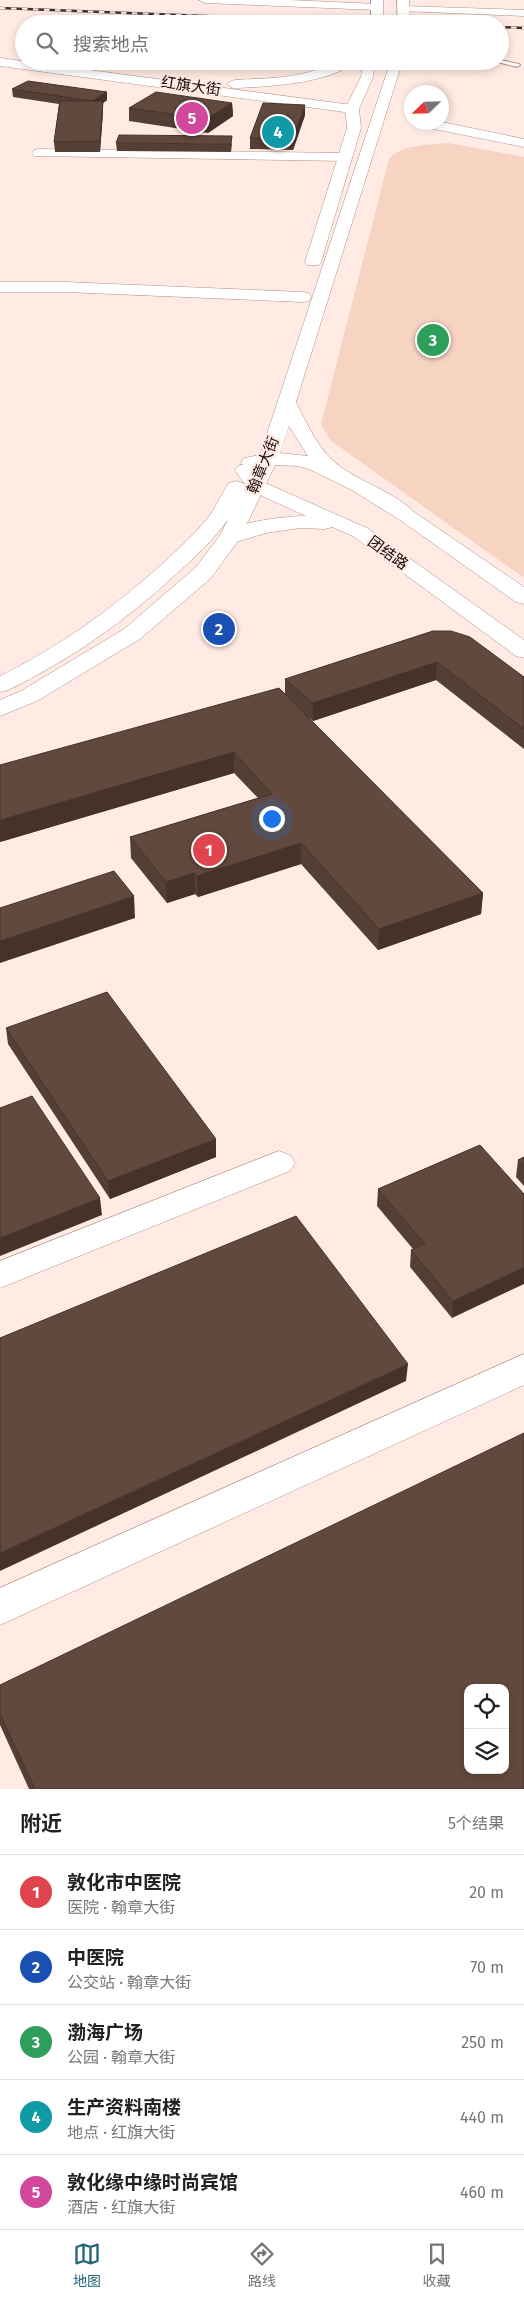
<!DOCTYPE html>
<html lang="zh">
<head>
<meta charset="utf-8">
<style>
  :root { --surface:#fff; --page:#f2f2f2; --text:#222; --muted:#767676; --line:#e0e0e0; --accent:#236578 }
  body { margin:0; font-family:"Fira Sans","Noto Sans SC",sans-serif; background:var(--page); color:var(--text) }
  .controls { position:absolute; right:15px; bottom:15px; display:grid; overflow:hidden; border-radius:10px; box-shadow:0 2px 8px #0003 }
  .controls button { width:45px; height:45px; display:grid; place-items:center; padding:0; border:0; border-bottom:1px solid var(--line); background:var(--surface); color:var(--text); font:25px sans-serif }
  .compass { position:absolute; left:404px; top:85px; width:45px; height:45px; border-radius:50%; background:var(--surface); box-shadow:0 2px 8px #0003; rotate:247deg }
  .you { position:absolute; left:271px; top:818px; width:18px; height:18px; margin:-12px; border:4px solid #fff; border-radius:50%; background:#1a73e8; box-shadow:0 0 0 8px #1a73e833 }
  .badge { display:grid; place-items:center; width:32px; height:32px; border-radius:50%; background:var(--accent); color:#fff; font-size:16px; font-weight:700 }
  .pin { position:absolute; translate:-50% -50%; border:2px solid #fff; box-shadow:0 1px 5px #0006 }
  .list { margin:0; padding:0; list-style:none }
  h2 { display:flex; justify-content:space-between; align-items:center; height:65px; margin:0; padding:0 20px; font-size:21px }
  h2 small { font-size:16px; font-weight:400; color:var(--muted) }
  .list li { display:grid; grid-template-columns:32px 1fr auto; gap:15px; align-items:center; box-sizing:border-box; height:75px; padding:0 20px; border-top:1px solid var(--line) }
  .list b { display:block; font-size:19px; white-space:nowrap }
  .list p { margin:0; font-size:16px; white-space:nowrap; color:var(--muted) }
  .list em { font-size:16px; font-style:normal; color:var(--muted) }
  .icon { flex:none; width:28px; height:28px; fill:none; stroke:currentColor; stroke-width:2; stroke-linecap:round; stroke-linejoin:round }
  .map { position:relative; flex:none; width:524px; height:1789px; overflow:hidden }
  .search { position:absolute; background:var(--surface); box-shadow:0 2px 8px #0003; left:15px; right:15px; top:15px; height:55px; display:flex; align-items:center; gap:12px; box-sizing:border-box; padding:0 18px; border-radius:28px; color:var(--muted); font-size:19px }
  .sheet { height:440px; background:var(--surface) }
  nav { display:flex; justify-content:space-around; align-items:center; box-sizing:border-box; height:70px; border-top:1px solid var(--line); background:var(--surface); font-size:14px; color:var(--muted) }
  nav a { display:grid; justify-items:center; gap:2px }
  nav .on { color:var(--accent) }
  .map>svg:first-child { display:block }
</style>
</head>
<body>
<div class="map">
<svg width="524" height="1789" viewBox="0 0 524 1789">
  <rect width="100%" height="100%" fill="#ffebe3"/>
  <!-- green -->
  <path fill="#f7d3c2" d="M448,143L524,157V578L330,440L321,424L389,159C403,144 428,145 448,143Z"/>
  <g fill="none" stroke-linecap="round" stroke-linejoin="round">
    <defs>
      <path id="lane" d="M500,60L519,64L520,65L517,67L493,61Z"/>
      <g id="street">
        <path d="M39,149L345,153L352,157L345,161L34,156L32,153L34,150Z"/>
        <path d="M0,282H65L303,292L309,293L311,297L309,301L303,302L65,292H0Z"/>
        <path d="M279,1151L290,1155L295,1163L290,1171L0,1288V1261Z"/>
        <path d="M524,1354V1385L0,1625V1588Z"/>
      </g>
      <g id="secondary">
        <path d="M199,0H289L377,4L383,7L377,10L205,3Z"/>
        <path d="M404,6L524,10V16L400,11L398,9Z"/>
        <path d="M0,58L352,105L359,109L352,113L0,66Z"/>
        <path d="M245,464L252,466L263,482L367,528L524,640V658L516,656L353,536L332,527L325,529L300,528L266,533L229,544L222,542L218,538C229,522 287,516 306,516L249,490L235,470L238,466Z"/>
        <path d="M407,510L414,512L524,587V604L516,602L400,520L397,516L400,512Z"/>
      </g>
      <g id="primary">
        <rect x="371" y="0" width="12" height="24"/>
        <path d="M397,0H409L410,24H398Z"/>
        <path d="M338,61H354C334,84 262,87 233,88L227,84C232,78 245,80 253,79C282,78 311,75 338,61Z"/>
        <path d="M363,61H375L373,77L359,109L361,128L321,262L319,265H307L305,262L347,128L345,109L361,77Z"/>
        <path d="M393,61H405L399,72L296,402C308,426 320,453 342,468C363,483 403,496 417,516L414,520L407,522L400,520L350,489L309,469L298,466L275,465L240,538L211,578L140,639L37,701L0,716V700L21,691L124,629L195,568L219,537L229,518C214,540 194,558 174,576C124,622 70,660 8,690L0,692V676C59,647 112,609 161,565C177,550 193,536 207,519C216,508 221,494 229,483L236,481L243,483L245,486L254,467L244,466L241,462L244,458L260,455L387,72ZM289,426L308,456L280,453Z"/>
        <path d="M413,122H442L524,139V147L419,126Z"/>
      </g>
    </defs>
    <!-- lane casing -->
    <use href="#lane" stroke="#ad9083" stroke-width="2"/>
    <!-- street casing -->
    <use href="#street" stroke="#ad9083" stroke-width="1"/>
    <!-- secondary casing -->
    <use href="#secondary" stroke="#ad9083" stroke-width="1"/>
    <!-- primary casing -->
    <use href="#primary" stroke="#ad9083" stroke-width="1"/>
    <!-- lane -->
    <use href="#lane" fill="#fff" fill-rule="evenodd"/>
    <!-- street -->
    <use href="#street" fill="#fff" fill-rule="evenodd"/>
    <!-- secondary -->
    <use href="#secondary" fill="#fff" fill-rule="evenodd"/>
    <!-- primary -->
    <use href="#primary" fill="#fff" fill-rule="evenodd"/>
    <defs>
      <g id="rail">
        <path d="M0,8L408,24"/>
        <path d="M500,27L524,28"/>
      </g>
    </defs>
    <!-- rail casing -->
    <use href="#rail" stroke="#3e322d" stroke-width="2.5"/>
    <!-- rail -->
    <use href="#rail" stroke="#ffebe3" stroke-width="2" stroke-dasharray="5.5" stroke-linecap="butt"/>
  </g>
  <!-- wall -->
  <g fill="#543f34">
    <path d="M228,61H273L253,64Z"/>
    <path d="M12,89L107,92V100L103,103V111L100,152H55L54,142L59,104L13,97Z"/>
    <path d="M232,103L233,116L208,133L129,121V108Z"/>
    <path d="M305,115L293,150L250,149V138Z"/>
    <path d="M116,143L232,144L231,152L117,151Z"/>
    <path d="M433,631L524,677V749L436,680L313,721L307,716L483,893L481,914L378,950L301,864L198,897L195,894L167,903L131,858L130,837L258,798L234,773L0,842L285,693V679Z"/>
    <path d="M6,1028L216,1157L110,1199L8,1044Z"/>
    <path d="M480,1145L452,1318L410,1267L411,1250L413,1249L377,1206L378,1189Z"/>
    <path d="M524,1157V1186L516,1177L518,1160Z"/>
    <path d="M0,1685L524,1789H29L0,1725Z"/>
  </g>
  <!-- shaded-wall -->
  <g fill="#45332b">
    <path d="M253,61H273L253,64Z"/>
    <path d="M107,92V100L103,103V111L100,152V141L92,101Z"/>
    <path d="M232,103L233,116L208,133L207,119Z"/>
    <path d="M305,105V115L293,150V139Z"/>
    <path d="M437,662L436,680L313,721V703Z"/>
    <path d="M234,752V773L0,842V820Z"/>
    <path d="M301,843V864L198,897L197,876Z"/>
    <path d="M194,873L195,894L167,903L166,882Z"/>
    <path d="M483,893L481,914L378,950L379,929Z"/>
    <path d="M134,896L135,918L0,963V941Z"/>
    <path d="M216,1139V1157L110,1199L108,1181Z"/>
    <path d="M100,1198L102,1215L0,1256V1238Z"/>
    <path d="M524,1267V1284L452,1318L453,1301Z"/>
    <path d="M408,1364L406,1381L0,1571V1553Z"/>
  </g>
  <!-- building -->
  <g fill="#62493d" stroke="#45332b" fill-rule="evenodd">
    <path d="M286,21L308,22V24H285Z"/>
    <path d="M28,81L107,92L92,101L12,89Z"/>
    <path d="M156,92L232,103L207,119L129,108Z"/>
    <path d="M60,101H103L100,141L54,142Z"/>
    <path d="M263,103L305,105L293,139L250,138Z"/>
    <path d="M119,135L232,136L231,144L116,143Z"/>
    <path d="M433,631H451L470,637L524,677V729L437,662L313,703L285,679Z"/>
    <path d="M279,688L483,893L379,929L301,843L197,876L194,873L166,882L130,837L272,794L234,752L0,820V765Z"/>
    <path d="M114,871L134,896L0,941V908Z"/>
    <path d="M107,992L216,1139L108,1181L6,1028Z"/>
    <path d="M32,1096L100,1198L0,1238V1108Z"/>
    <path d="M480,1145L524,1194V1267L453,1301L411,1250L425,1244L378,1189Z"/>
    <path d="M524,1157V1167L518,1160Z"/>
    <path d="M296,1216L408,1364L0,1553V1338Z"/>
    <path d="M524,1433V1789H35L0,1714V1685ZM468,1688H505V1770H468Z"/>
  </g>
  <g text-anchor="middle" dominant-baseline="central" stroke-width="5" stroke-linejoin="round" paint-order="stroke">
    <!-- far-street labels -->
    <g font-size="15" fill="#130905" stroke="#ffebe3">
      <text transform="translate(191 86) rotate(8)">红旗大街</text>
      <text transform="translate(263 465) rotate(-68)">翰章大街</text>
      <text transform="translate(388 553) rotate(36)">团结路</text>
    </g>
  </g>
</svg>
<div class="controls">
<button><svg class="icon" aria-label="locate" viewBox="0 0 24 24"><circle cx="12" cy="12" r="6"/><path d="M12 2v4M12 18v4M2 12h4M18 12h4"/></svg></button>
<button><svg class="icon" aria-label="layers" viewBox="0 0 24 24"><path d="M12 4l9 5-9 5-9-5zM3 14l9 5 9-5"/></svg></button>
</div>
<svg class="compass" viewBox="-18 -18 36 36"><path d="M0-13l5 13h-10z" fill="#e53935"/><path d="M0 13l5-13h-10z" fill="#767676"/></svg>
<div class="you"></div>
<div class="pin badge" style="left:209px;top:850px;background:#e0444e">1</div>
<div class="pin badge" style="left:219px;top:629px;background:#1a4fb4">2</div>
<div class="pin badge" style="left:433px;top:340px;background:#2e9e5b">3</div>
<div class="pin badge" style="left:278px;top:132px;background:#0f9aa8">4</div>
<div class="pin badge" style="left:192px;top:118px;background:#d1479c">5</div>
<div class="search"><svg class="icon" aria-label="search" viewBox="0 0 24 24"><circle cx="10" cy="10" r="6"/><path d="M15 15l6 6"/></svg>搜索地点</div>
</div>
<section class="sheet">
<h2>附近<small>5个结果</small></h2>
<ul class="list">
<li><span class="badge" style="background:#e0444e">1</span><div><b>敦化市中医院</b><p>医院 · 翰章大街</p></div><em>20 m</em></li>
<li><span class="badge" style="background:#1a4fb4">2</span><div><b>中医院</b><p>公交站 · 翰章大街</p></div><em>70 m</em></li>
<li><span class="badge" style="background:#2e9e5b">3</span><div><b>渤海广场</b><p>公园 · 翰章大街</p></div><em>250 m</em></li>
<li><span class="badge" style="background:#0f9aa8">4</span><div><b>生产资料南楼</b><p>地点 · 红旗大街</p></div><em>440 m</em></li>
<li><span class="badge" style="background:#d1479c">5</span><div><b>敦化缘中缘时尚宾馆</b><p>酒店 · 红旗大街</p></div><em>460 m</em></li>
</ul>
</section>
<nav>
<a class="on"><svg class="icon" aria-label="map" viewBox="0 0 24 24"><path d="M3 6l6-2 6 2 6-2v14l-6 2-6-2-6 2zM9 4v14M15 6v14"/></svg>地图</a>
<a><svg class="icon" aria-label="directions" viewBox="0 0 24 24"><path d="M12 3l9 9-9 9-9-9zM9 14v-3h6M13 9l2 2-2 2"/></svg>路线</a>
<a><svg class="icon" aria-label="saved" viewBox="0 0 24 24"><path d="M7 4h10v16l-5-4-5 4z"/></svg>收藏</a>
</nav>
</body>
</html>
